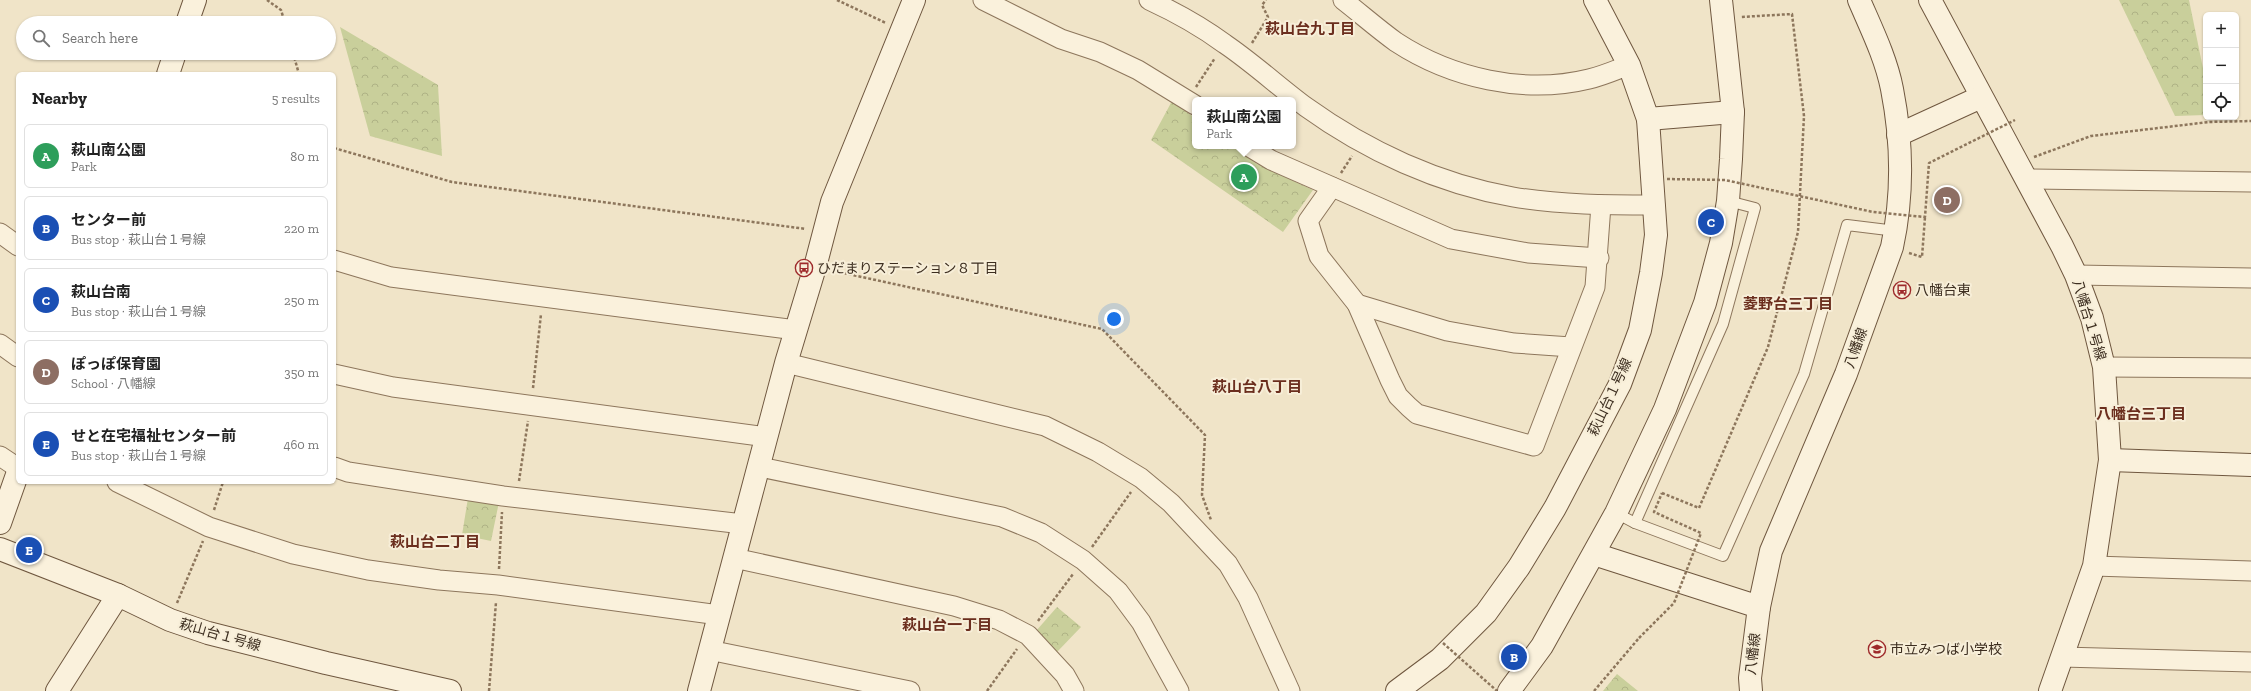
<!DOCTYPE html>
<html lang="en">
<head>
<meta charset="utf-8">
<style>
  :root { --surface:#fff; --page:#f2f2f2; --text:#222; --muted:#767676; --line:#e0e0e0; --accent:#2563eb }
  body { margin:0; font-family:"Zilla Slab","Noto Sans JP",serif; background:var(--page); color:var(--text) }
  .controls { position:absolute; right:12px; top:12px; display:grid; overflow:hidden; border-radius:6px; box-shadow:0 1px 3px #0004 }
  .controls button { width:36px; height:36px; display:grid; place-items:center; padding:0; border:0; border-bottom:1px solid var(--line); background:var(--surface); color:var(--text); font:20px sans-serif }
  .you { position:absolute; left:1114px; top:319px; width:14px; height:14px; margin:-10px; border:3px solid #fff; border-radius:50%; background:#1a73e8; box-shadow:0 0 0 6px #1a73e833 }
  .badge { display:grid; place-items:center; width:26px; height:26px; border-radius:50%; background:var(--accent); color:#fff; font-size:13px; font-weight:700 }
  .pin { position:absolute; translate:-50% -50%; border:2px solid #fff; box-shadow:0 1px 4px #0006 }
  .popup { position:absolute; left:1192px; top:97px; width:104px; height:52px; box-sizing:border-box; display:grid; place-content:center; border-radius:6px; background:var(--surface); filter:drop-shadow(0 1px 3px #0005); font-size:13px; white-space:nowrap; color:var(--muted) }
  .popup b { font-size:15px; color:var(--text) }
  .popup::after { content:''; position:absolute; left:50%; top:100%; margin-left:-8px; border:8px solid transparent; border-top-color:var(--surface) }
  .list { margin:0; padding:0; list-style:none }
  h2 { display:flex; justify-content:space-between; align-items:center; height:52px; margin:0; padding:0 16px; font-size:17px }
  h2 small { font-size:13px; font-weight:400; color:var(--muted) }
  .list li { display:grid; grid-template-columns:26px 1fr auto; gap:12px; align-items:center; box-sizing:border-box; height:64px; margin:0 8px 8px; padding:0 8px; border:1px solid var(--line); border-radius:6px }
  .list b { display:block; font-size:15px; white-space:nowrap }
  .list p { margin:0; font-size:13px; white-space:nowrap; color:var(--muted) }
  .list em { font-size:13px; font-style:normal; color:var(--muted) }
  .icon { flex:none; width:22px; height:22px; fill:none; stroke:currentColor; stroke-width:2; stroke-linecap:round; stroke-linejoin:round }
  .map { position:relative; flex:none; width:2251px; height:691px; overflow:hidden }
  .search { position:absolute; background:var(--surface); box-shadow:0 1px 3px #0004; left:16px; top:16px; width:320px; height:44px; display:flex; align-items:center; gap:10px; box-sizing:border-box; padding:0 14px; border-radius:22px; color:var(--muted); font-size:15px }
  .panel { position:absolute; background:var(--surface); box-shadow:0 1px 3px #0004; left:16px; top:72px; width:320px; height:412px; border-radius:6px }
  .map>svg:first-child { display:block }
</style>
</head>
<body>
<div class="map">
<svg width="2251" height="691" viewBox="0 0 2251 691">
  <defs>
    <pattern id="park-crowns" width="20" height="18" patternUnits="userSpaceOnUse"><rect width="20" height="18" fill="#c9cf9b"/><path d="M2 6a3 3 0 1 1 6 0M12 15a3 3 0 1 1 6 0" fill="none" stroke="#aeb285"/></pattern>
  </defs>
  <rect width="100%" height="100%" fill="#f0e4c8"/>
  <!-- park -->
  <g fill="url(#park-crowns)">
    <path d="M2119,0H2189L2206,83V115L2175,116Z"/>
    <path d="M340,27L438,85L442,156L370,136Z"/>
    <path d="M1172,101L1195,118V146H1232L1257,164L1313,190L1283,232L1151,140Z"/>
    <path d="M468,498L499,502L491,541L462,535Z"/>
    <path d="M1057,607L1081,627L1057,652L1036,631Z"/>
    <path d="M1617,674L1638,691H1603Z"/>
  </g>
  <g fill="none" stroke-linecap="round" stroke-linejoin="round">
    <defs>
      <g id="lane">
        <path d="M1616,513L1635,523L1723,556L1804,374L1847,225L1896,231"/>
        <path d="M1635,523L1723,324L1755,208L1728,201"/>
      </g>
      <g id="street">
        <path d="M983,0L1061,39L1100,52L1138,70L1195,105"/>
        <path d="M1149,0C1175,12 1202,27 1225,44C1253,63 1279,87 1306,107C1367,151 1439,184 1513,197C1560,205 1608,205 1655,205"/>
        <path d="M1343,0C1361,14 1378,29 1396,42C1451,78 1524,95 1589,79C1602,76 1616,70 1629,65"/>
        <path d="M1248,146L1271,160L1451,239L1528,253L1599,258"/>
        <path d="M2027,179L2251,182"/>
        <path d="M1332,187L1308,221L1319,256L1357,304L1390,380L1398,396L1409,407L1417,414L1534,446L1595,287L1601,205"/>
        <path d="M0,233L18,246"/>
        <path d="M334,260L391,277L796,330"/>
        <path d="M2076,275L2251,278"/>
        <path d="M1357,304L1447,331L1514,343L1571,347"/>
        <path d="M0,344L18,357"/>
        <path d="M786,363L1045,426L1098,452L1141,478L1171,503L1228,564L1248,598L1290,691"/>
        <path d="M2104,367L2251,368"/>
        <path d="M334,374L393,387L767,437"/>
        <path d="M0,456L18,468"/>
        <path d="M334,467L348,472L503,496L743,524"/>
        <path d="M760,467L1002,517L1041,533L1083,560L1118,591L1141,622L1179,691"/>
        <path d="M117,482L209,527L293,554L368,570L439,580L498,585L719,615"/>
        <path d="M734,558L954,606L999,620L1028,635L1065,675L1074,691"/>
        <path d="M2094,566L2251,571"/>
        <path d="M709,650L910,691"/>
        <path d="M2062,657L2251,662"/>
      </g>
      <g id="secondary">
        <path d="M1930,0L2062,246L2076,275L2092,318L2104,367L2110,460L2094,566L2050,691"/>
        <path d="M187,23L195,0"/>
        <path d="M168,74L175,53"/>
        <path d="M1648,119L1733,112"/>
        <path d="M1898,135L1981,97"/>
        <path d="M2110,460L2251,465"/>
        <path d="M0,523L18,472"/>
        <path d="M0,549L118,595L170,620L208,633L326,663L450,691"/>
        <path d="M1594,554L1759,607"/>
        <path d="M57,691L118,595"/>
        <path d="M699,691L786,363L815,267L832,202L914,0"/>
        <path d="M1397,691L1440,659L1486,613L1519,567L1555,508L1620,384L1640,330L1651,273L1656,235L1648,119L1629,65L1595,0"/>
        <path d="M1509,691L1542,646L1616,513L1665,409L1705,303L1721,243L1728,201L1731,159L1733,112L1721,0"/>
        <path d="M1751,691L1750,678L1759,607L1771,551L1846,374L1892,247C1903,196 1902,140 1892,89C1886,58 1871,28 1859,0"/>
      </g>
    </defs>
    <!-- lane casing -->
    <use href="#lane" stroke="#8d765c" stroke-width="12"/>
    <!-- street casing -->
    <use href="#street" stroke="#8d765c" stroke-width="21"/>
    <!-- secondary casing -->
    <use href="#secondary" stroke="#6f573f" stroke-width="24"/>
    <!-- path -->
    <g stroke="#8d765c" stroke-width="2.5" stroke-dasharray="3 2" stroke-linecap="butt">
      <path d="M267,0L281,10L285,23"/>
      <path d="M837,0L886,23"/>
      <path d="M1252,43L1268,17L1262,5L1266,0"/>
      <path d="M293,53L299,74"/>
      <path d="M1196,87L1215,58"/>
      <path d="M334,148L452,182L806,229"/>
      <path d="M2034,157L2091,136L2209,122L2251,121"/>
      <path d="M1341,173L1352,156"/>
      <path d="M1909,253L1922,257L1925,217"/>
      <path d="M834,271L1102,329L1205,435L1202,495L1211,520"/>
      <path d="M533,388L541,314"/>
      <path d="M519,481L528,421"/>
      <path d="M1662,493L1699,508L1768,347L1798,232L1804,116L1792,14L1741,17"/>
      <path d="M214,510L223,482"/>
      <path d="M1092,547L1131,492"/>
      <path d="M499,569L502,512"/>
      <path d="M177,603L203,541"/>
      <path d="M1038,621L1073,574"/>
      <path d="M489,691L496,602"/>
      <path d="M987,691L1017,649"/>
      <path d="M1594,691L1639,638"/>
    </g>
    <!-- lane -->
    <use href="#lane" stroke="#faf1dc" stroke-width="10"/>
    <!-- street -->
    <use href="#street" stroke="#faf1dc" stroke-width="19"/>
    <!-- secondary -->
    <use href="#secondary" stroke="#faf1dc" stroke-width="22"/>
    <!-- path-bridge -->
    <g stroke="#8d765c" stroke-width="2.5" stroke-dasharray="3 2" stroke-linecap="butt">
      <path d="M1667,179L1725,180L1873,212L1925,217L1929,163L2015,120"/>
      <path d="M1639,638L1674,603L1701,533L1654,512L1662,493"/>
      <path d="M1443,643L1497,691"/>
    </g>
  </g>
  <!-- icons -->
  <defs>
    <symbol id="bus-ring" viewBox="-11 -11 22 22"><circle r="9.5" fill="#f7eed8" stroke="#9e2a2b" stroke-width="1.5"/><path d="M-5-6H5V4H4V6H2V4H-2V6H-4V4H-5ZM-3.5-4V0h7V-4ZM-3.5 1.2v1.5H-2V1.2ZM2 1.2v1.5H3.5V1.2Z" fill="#9e2a2b"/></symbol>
    <symbol id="school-ring" viewBox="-11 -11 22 22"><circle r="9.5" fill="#f7eed8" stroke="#9e2a2b" stroke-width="1.5"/><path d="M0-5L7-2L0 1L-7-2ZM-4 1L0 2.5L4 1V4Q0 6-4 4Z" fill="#9e2a2b"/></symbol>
  </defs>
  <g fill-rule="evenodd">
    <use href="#bus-ring" x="794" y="258" width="20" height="20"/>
    <use href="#bus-ring" x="1892" y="280" width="20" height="20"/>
    <use href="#school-ring" x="1867" y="639" width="20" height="20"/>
  </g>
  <g text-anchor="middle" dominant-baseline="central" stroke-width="4" stroke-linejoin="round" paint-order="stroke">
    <!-- poi labels -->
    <g font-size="14" fill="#3d2e20" stroke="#f7eed8" text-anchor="start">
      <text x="817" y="268">ひだまりステーション８丁目</text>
      <text x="1915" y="290">八幡台東</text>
      <text x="1890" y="649">市立みつば小学校</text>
    </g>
    <!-- street labels -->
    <g font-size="14" fill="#3d2e20" stroke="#f7eed8">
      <text transform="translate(2089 320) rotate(73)">八幡台１号線</text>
      <text transform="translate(1856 348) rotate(-70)">八幡線</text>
      <text transform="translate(1610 397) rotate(-65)">萩山台１号線</text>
      <text transform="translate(220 635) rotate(16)">萩山台１号線</text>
      <text transform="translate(1753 654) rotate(-83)">八幡線</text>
    </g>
    <!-- neighbourhood labels -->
    <g font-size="15" font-weight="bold" fill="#6b2e1e" stroke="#f7eed8">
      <text x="1310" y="29">萩山台九丁目</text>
      <text x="1788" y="304">菱野台三丁目</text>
      <text x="1257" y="387">萩山台八丁目</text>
      <text x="2141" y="414">八幡台三丁目</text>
      <text x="435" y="542">萩山台二丁目</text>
      <text x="947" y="625">萩山台一丁目</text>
    </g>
  </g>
</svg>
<div class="controls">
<button>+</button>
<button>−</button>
<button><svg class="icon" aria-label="locate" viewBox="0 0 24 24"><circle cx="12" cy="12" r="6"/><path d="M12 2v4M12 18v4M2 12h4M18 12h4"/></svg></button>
</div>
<div class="you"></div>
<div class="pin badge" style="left:1244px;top:177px;background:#2e9e5b">A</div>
<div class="popup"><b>萩山南公園</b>Park</div>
<div class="pin badge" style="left:1514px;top:657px;background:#1a4fb4">B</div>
<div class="pin badge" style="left:1711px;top:222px;background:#1a4fb4">C</div>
<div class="pin badge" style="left:1947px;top:200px;background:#8d6e63">D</div>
<div class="pin badge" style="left:29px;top:550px;background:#1a4fb4">E</div>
<div class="search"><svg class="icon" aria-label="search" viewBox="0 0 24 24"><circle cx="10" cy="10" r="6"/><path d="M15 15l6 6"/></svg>Search here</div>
<section class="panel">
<h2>Nearby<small>5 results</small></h2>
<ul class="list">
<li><span class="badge" style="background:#2e9e5b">A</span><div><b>萩山南公園</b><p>Park</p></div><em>80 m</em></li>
<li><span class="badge" style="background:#1a4fb4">B</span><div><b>センター前</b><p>Bus stop · 萩山台１号線</p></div><em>220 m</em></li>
<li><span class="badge" style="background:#1a4fb4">C</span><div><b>萩山台南</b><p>Bus stop · 萩山台１号線</p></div><em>250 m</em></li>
<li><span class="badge" style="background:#8d6e63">D</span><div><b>ぽっぽ保育園</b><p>School · 八幡線</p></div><em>350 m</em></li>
<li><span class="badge" style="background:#1a4fb4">E</span><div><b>せと在宅福祉センター前</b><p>Bus stop · 萩山台１号線</p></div><em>460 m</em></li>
</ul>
</section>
</div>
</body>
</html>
